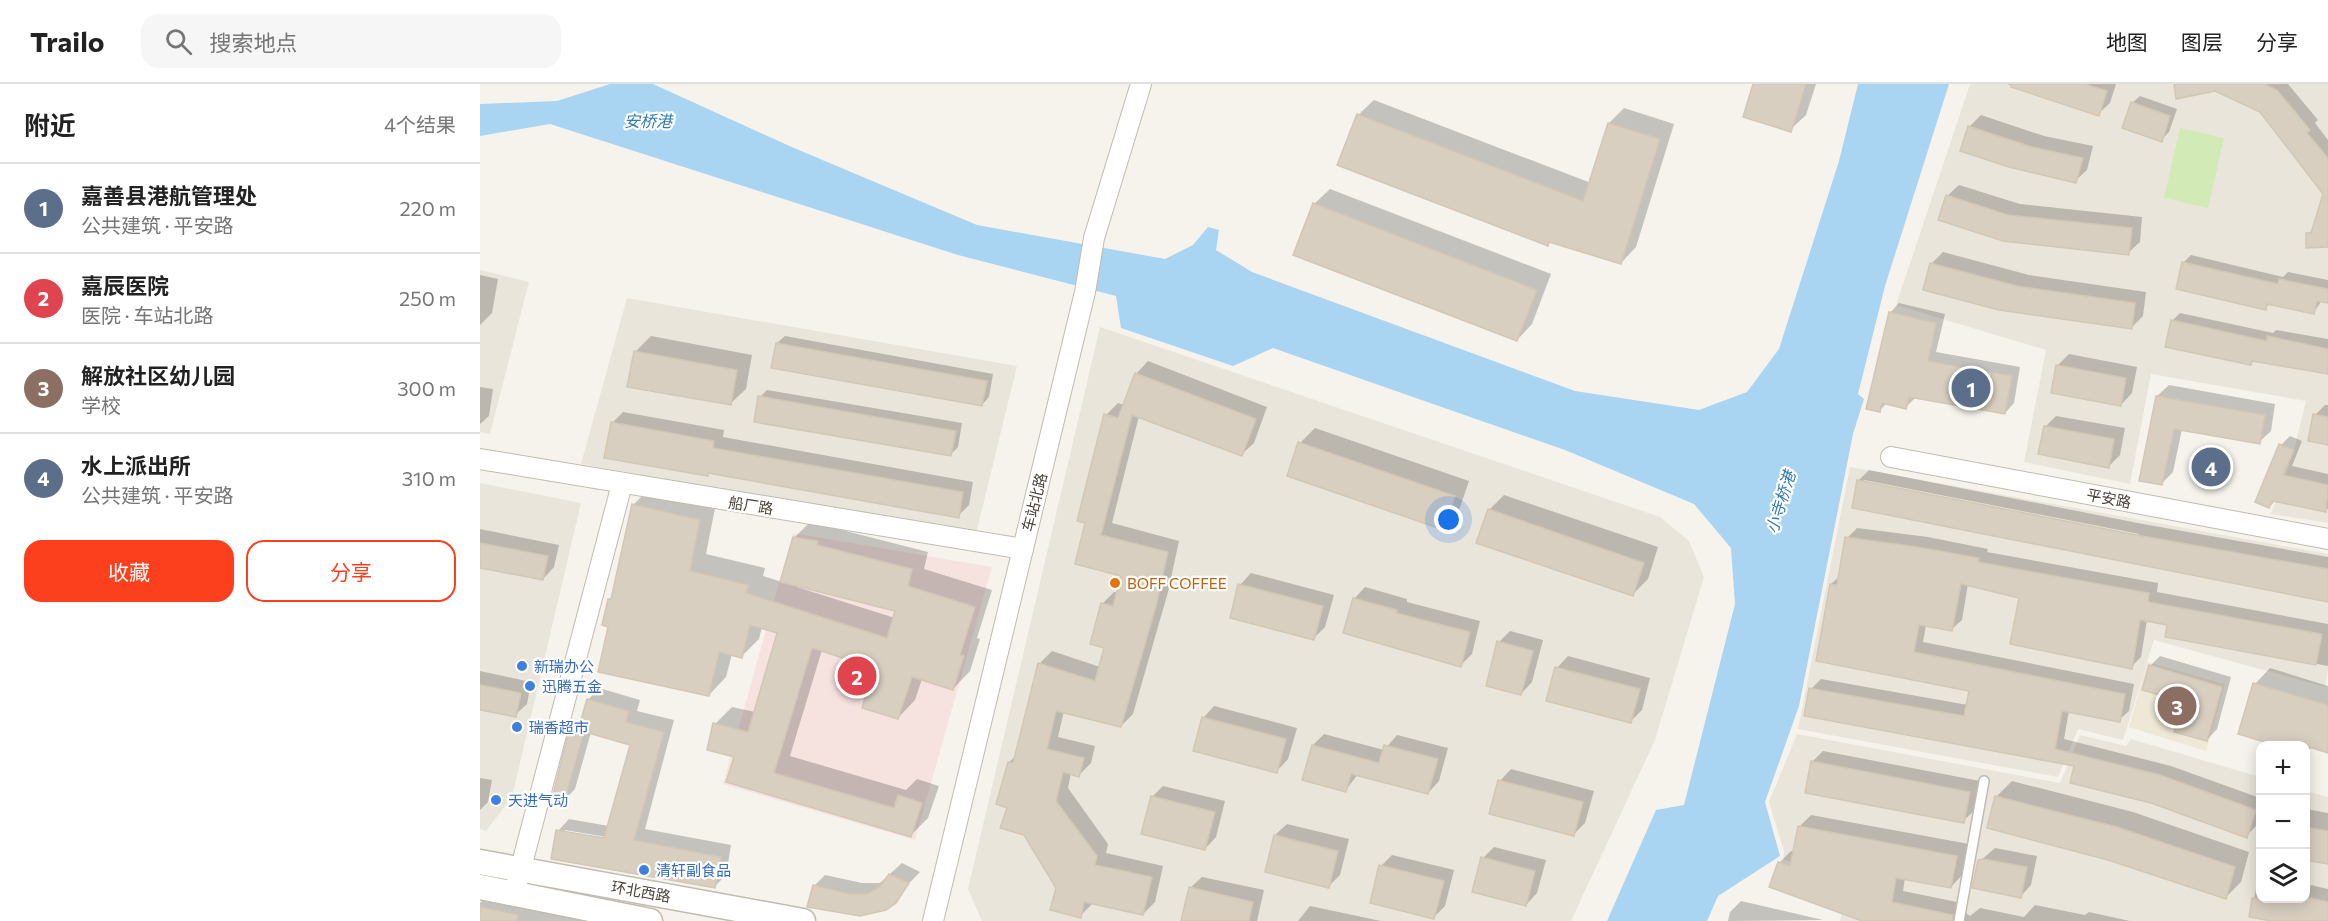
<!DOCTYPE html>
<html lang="zh">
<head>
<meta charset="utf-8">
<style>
  :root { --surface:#fff; --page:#f6f6f6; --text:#222; --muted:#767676; --line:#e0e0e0; --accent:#fc3f1d }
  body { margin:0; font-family:Commissioner,"Noto Sans SC",sans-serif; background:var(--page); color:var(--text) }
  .controls { position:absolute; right:18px; bottom:18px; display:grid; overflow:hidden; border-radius:12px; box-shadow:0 3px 15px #0003 }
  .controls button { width:54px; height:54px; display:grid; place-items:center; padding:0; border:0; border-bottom:2px solid var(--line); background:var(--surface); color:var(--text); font:30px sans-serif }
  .you { position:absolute; left:969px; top:436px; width:21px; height:21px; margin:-15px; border:4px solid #fff; border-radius:50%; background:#1a73e8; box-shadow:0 0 0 9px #1a73e833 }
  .badge { display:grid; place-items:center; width:39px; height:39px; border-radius:50%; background:var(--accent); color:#fff; font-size:20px; font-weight:700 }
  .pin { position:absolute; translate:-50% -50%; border:3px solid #fff; box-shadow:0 2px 6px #0006 }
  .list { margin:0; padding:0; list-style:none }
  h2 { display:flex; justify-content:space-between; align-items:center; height:78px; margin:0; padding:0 24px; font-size:26px }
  h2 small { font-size:20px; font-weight:400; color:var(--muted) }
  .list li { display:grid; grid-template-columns:39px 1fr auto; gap:18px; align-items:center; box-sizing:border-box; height:90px; padding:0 24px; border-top:2px solid var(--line) }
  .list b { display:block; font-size:22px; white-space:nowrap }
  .list p { margin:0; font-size:20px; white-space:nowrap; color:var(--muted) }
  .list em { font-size:20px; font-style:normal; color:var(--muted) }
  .actions { display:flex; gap:12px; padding:18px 24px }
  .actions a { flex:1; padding:14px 0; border:2px solid var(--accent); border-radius:18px; text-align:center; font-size:21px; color:var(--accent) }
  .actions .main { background:var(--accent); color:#fff }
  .icon { flex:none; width:33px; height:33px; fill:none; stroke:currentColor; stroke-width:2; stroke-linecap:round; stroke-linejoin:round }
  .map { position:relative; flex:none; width:1848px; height:837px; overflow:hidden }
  header { display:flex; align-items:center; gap:36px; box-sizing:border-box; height:84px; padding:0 30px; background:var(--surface); border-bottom:2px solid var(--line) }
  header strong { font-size:28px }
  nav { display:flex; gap:33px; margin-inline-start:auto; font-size:21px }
  .search { width:420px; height:54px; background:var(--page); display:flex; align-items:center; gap:15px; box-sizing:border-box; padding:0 21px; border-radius:18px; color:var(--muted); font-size:22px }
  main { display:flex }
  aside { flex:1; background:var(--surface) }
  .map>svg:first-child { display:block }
</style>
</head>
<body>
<header>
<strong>Trailo</strong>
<div class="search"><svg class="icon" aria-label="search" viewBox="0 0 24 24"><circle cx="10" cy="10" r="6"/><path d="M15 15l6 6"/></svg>搜索地点</div>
<nav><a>地图</a><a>图层</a><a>分享</a></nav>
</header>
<main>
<aside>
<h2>附近<small>4个结果</small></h2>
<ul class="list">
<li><span class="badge" style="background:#5c6f8a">1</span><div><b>嘉善县港航管理处</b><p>公共建筑 · 平安路</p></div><em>220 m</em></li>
<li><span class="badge" style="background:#e0444e">2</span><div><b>嘉辰医院</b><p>医院 · 车站北路</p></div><em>250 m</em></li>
<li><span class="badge" style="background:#8d6e63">3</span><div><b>解放社区幼儿园</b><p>学校</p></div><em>300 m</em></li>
<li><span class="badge" style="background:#5c6f8a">4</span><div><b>水上派出所</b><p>公共建筑 · 平安路</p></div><em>310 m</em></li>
</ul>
<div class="actions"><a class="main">收藏</a><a>分享</a></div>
</aside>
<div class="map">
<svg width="1848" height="837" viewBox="0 0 1848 837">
  <rect width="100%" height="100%" fill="#f6f3ec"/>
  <!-- residential -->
  <g fill="#eae5da">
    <path d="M1490,0H1848V439L1791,430L1814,366L1826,317L1671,290L1650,400L1544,378L1566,266L1416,221Z"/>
    <path d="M0,186L49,198L10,350L0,348Z"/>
    <path d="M147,214L537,282L496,450L101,380Z"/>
    <path d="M620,243L1180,433L1209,457L1224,493L1175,656L1091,837H502L488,805Z"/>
    <path d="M1370,383L1848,470V586L1845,603L1674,556L1643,656L1598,645L1578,693L1318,645Z"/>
    <path d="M0,399L101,419L32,713L6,747L0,745Z"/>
    <path d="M1317,650L1580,699L1600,651L1646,662L1651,655L1780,693V814H1826V707L1848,713V837H1360L1369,798L1303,775L1304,767L1289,718Z"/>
  </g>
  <!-- education -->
  <path fill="#efe8d6" d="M1667,578L1745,600L1726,667L1649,643Z"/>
  <!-- medical -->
  <path fill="#f6e3e0" d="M313,449L512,483L435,756L243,700Z"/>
  <!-- green -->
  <path fill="#d2eab5" d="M1700,44L1744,54L1728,124L1684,114Z"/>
  <!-- water -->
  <path fill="#a9d4f2" d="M130,0H173L314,64L497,141L685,175L713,161L728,143L739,146L736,166L772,188L1095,307L1219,326L1267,308L1299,265L1359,77L1378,0H1469L1405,202L1378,310L1384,315L1373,350L1319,622L1285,718L1300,772L1238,812L1227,837H1127L1176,726L1204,721L1255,520L1251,464L1214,420L1085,366L793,264L753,282L641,244L636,212L478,171L70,40L0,52V20L77,17Z"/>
  <!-- shadow -->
  <g fill="#0003" fill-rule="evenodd">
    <path d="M1275,0H1336L1326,31L1310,46Z"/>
    <path d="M1527,0H1636L1630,19L1618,30Z"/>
    <path d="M1749,0H1808L1838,36L1835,39L1848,56V162L1828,150L1834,144L1847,112L1781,27Z"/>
    <path d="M1660,12L1697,25L1689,48L1681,56L1652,19Z"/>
    <path d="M894,16L1111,99L1129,39L1144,24L1194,40L1156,163L1141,179L1071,157L1068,160L878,31Z"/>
    <path d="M1501,31L1564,52L1613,62L1607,86L1595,97L1489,43Z"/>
    <path d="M1479,101L1540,120L1662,133L1660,158L1648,169L1467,112Z"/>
    <path d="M850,105L1071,190L1052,240L1037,256L834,120Z"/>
    <path d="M1463,168L1549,191L1666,208L1663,232L1651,244L1452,179Z"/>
    <path d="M1711,171L1803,193L1808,188L1848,196V218L1842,216L1834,228L1790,219L1785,224L1703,179Z"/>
    <path d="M0,191L18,195L12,229L0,241Z"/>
    <path d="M1419,219L1465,230L1456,268L1540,283L1534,319L1525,329L1435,314L1426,323L1407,319L1399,327L1410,229Z"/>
    <path d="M1700,229L1793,249L1796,246L1848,255V288L1774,276L1771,280L1692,237Z"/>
    <path d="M171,252L272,271L266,305L250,320L155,268Z"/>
    <path d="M305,252L513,290L509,313L502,321L297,259Z"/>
    <path d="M1589,270L1657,283L1652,309L1641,321L1577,282Z"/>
    <path d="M668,277L787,323L774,359L761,371L659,332L632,439L699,457L688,508L653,630L641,642L584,627L578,653L615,662L611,679L599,691L591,689L588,704L628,760L626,769L683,782L675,818L663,830L613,819L600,832L577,803L529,723V678L537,671L560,579L572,567L620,583L626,563L622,520L634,508H639L643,491L607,438L626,331L638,319L644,321L656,290Z"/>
    <path d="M1689,301L1795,320L1791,347L1779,358L1702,345L1693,388L1682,399L1677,312Z"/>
    <path d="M0,303L13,305L9,332L0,340Z"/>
    <path d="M287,306L482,339L478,363L471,370L280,313Z"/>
    <path d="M1845,321H1848V359L1835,331Z"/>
    <path d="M143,328L244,346L243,353L493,398L489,421L478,432L126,372L132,339Z"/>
    <path d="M1576,332L1645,344L1640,371L1629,382L1565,343Z"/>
    <path d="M835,344L989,397L978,429L963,444L820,359Z"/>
    <path d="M1810,352L1822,357L1812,382L1848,390V425L1796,416L1789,423L1801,361Z"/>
    <path d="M1389,386L1663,440L1848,473V516L1373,423L1378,397ZM1384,396L1659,450V453L1384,399Z"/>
    <path d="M170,404L236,419L226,470L285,484L283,492L302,498L314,454L332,436L354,440V444L448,468L444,485L512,506L497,554L500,555L490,587L473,605L442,595L435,616L418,634L396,583L342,566L310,672L426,706L437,695L459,702L448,734L431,751L256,672L235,640L252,623L275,628L299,548L282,543L279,555L262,572L252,570L246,593L229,611L130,542L129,515L133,512L153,421ZM317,500L417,526L415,534L317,503Z"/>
    <path d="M1024,411L1178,463L1168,495L1152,511L1009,426Z"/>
    <path d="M1377,444L1448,453L1508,465L1507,468L1678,499L1677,508L1848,540V582L1686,552L1689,540L1667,536L1661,573L1651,583L1541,513L1488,500L1482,536L1472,545L1446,541L1443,558L1654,600L1649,627L1639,636L1589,627L1584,655L1691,682L1780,714V729L1776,742L1766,752L1596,681L1331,605L1341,595L1488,621L1490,606L1337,576L1351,500L1360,492L1367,454Z"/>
    <path d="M0,445L79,461L74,483L63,495L0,482Z"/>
    <path d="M771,489L854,511L845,543L834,554L760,501Z"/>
    <path d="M885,503L927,515V518L1000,537L992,570L980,582L874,515Z"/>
    <path d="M1030,547L1063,556L1052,598L1041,610L1019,558Z"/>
    <path d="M1088,572L1170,594L1162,626L1151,637L1077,584Z"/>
    <path d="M1680,572L1751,593L1737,645L1727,656L1704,616L1670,582Z"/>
    <path d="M1790,584L1848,602V667L1833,663L1826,668V662L1775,600Z"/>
    <path d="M0,587L51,598L47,620L35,631L0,624Z"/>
    <path d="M119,604L160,616L157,627L194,636L165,745L251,761L246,791L234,803L78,747L89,735L129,742L152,660L111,648L95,705L83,717L91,647L102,636L108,616ZM85,746L132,754L131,757L85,749Z"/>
    <path d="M734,622L817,644L808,675L797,687L723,634Z"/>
    <path d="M844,650L904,666L917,651L968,664L959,697L948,709L878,690L866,706L833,661Z"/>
    <path d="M1343,667L1500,697L1495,726L1483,737L1332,678Z"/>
    <path d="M1031,685L1114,707L1105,739L1094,750L1020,697Z"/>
    <path d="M0,694L12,696L8,718L0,726Z"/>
    <path d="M1532,697L1653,728L1769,768L1761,798L1745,814L1516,713Z"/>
    <path d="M683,702L745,717L736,753L725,765L672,713Z"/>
    <path d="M1826,725L1848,729V779L1826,774Z"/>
    <path d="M1331,731L1489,760L1483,790L1471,803L1425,794L1423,807L1477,818L1484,820V828L1490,832L1500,824L1544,833L1555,821L1605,831L1609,828L1650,837H1387L1299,779L1311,767L1314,768L1319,743Z"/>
    <path d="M807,740L869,755L860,791L848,803L795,751Z"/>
    <path d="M1014,763L1066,776L1057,809L1046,821L1003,774Z"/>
    <path d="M1515,764L1557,772L1551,801L1540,813L1500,777Z"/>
    <path d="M912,771L974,786L965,822L954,833L901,782Z"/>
    <path d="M422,779L440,788L405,824L334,802L345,791L382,799H400Z"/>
    <path d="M722,793L784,806L777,837H703L710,804Z"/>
    <path d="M1780,800V814H1826V800L1848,805V837H1799L1771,832L1776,805Z"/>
    <path d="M8,812L128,837H0V819Z"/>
    <path d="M1261,817L1343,836L1248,837L1250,828Z"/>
    <path d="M830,822L901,837H818Z"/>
  </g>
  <!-- building -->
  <g fill="#d8cfc1" stroke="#d3c7b4" stroke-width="1.5">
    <path d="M1273,0H1326L1311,48L1263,33Z"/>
    <path d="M1531,0H1605L1627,7L1619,32L1531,3Z"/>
    <path d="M1694,0H1784L1797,6L1830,46L1827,49L1848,74V163L1826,164V149H1831L1843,110L1780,28L1735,7L1696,15Z"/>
    <path d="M1651,18L1690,32L1682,58L1642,44Z"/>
    <path d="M877,30L1103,117L1128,39L1180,55L1141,180L1069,158L1068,162L857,81Z"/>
    <path d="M1488,42L1552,63L1603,74L1596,99L1529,83L1480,67Z"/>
    <path d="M1466,111L1528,131L1652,144L1649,171L1523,157L1458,136Z"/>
    <path d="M833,119L1057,206L1037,257L813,171Z"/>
    <path d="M1702,178L1798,200L1799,195L1848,205V219L1837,217L1834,230L1787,220L1786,226L1696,205Z"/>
    <path d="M1450,179L1537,202L1655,219L1652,245L1519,226L1443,206Z"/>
    <path d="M1409,228L1456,239L1448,277L1532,292L1525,330L1429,313L1426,325L1402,319L1400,328L1386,325Z"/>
    <path d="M1691,236L1787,257V252L1848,265V290L1772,277L1771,281L1685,263Z"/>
    <path d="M296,259L507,297L502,322L291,284Z"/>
    <path d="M154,267L257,286L251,321L147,303Z"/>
    <path d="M1576,281L1646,294L1641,322L1571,309Z"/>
    <path d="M655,289L776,335L762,372L652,331L621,451L688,468L676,522L641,643L576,627L567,665L604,674L599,693L583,688L576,717L617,772L615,781L672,793L663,831L604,818L601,834L570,826L576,804L544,751L520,744L527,724L516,720L528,678L533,679L558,579L615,597L624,564L610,560L621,519L633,522L641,492L595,480L605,439L597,437L624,330L638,334Z"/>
    <path d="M278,312L476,347L471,372L274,338Z"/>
    <path d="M1676,312L1785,331L1780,360L1694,345L1682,401L1659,397Z"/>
    <path d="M1833,330L1848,333V361L1828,357Z"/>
    <path d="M131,338L234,357L233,364L483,408L479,434L228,389V392L124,374Z"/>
    <path d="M1564,342L1634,355L1629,384L1558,370Z"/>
    <path d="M818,358L975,412L964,446L807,392Z"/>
    <path d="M1799,360L1814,366L1803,391L1848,401L1846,428L1793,417L1789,424L1775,418Z"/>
    <path d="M1377,396L1651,450L1848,485V518L1372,424Z"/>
    <path d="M152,420L220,436L210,487L269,501L266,509L407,554L415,527L300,498L313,453L338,457L337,461L432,485L428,502L495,523L480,571L484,572L473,606L432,593L418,635L382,624L394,584L332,564L294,689L414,724L418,711L442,719L431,753L246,698L254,673L227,666L233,639L268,648L297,549L270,541L262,574L239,568L229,612L118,588L128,543L122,541L128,515H131Z"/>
    <path d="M1008,425L1164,479L1153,512L996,459Z"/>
    <path d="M1365,453L1437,463L1499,474L1498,478L1669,509L1668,518L1842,550L1836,581L1685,553L1687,541L1660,536L1652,585L1530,560L1539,514L1481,500L1472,547L1439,541L1434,568L1645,610L1640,638L1582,627L1575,665L1680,691L1776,726L1767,754L1671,719L1590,699L1594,682L1324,632L1329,604L1484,632L1489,607L1336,577L1350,500L1357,501Z"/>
    <path d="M0,459L68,472L63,496L0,484Z"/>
    <path d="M758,500L843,522L834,556L750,534Z"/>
    <path d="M873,514L917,526L916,529L990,548L981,583L863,549Z"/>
    <path d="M1017,557L1053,567L1041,611L1006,602Z"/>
    <path d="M1669,581L1742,603L1727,657L1694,648L1702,617L1662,606Z"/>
    <path d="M1075,583L1160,605L1151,639L1066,617Z"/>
    <path d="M1773,599L1848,621V669L1826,662H1798L1758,650Z"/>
    <path d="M0,601L41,609L36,633L0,626Z"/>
    <path d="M107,615L149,627L146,638L184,648L154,756L241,773L235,804L71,775L76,746L124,754L150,661L98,646Z"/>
    <path d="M722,633L806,655L797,689L713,667Z"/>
    <path d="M89,646L103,651L84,718L72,715Z"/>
    <path d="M832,661L899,679L904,661L958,675L948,710L871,690L866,708L822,696Z"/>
    <path d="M1331,677L1490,708L1484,739L1325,709Z"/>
    <path d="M1018,696L1103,718L1094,752L1009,730Z"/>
    <path d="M671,712L735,728L725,766L661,750Z"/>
    <path d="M1515,712L1637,743L1755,783L1746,815L1628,776L1507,744Z"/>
    <path d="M1318,742L1477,772L1471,804L1416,794L1412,818L1473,831L1472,837H1382L1289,803L1298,778L1310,782Z"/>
    <path d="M1826,743L1848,747V780L1826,776Z"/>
    <path d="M794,751L858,767L849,804L785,788Z"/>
    <path d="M1001,773L1055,787L1046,822L992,808Z"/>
    <path d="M1503,775L1547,783L1541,814L1492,804L1498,776Z"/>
    <path d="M899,781L964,797L954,835L890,819Z"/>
    <path d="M409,790L429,799L416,819L406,826L380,832L327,823L333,801L370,810H387L400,803Z"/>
    <path d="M709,803L773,818L769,837H701Z"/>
    <path d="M1772,814H1831L1848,818V837H1791L1769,833Z"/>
    <path d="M0,823L38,831L37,837H0Z"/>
  </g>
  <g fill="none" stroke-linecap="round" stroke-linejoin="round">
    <defs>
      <path id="service" d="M1479,837L1504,697"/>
      <g id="minor">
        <path d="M1411,373L1848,455"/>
        <path d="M0,375L543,465"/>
        <path d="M34,810L142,400"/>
        <path d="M453,837L605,208L614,154L661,0"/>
      </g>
      <g id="tertiary">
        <path d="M0,778L323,837"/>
        <path d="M0,803L170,837"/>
      </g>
    </defs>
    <!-- service casing -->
    <use href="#service" stroke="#c2bbae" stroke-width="12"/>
    <!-- minor casing -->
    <use href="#minor" stroke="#c2bbae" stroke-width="22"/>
    <!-- tertiary casing -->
    <use href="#tertiary" stroke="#c2bbae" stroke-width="27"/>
    <!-- service -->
    <use href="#service" stroke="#fff" stroke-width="9"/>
    <!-- minor -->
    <use href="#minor" stroke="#fff" stroke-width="20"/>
    <!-- tertiary -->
    <use href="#tertiary" stroke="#fff" stroke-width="24"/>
  </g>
  <!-- markers -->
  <circle fill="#e8710a" stroke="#fff" stroke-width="2" cx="635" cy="499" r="6"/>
  <g fill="#3f7fe0" stroke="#fff" stroke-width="2">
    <circle cx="42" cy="582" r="6"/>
    <circle cx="50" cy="602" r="6"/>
    <circle cx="37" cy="643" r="6"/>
    <circle cx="16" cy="716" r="6"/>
    <circle cx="164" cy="786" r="6"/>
  </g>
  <g text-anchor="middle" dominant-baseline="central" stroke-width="4.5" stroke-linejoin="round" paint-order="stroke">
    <!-- street labels -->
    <g font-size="15" fill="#4b4439" stroke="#fff">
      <text transform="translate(1629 414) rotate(11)">平安路</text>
      <text transform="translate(554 418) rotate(-76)">车站北路</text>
      <text transform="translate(271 421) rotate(9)">船厂路</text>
      <text transform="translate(161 807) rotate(10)">环北西路</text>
    </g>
    <!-- food labels -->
    <g font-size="15" fill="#c56008" stroke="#fff" text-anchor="start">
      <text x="647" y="499">BOFF COFFEE</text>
    </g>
    <!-- shop labels -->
    <g font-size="15" fill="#366cbe" stroke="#fff" text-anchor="start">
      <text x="54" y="582">新瑞办公</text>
      <text x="62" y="602">迅腾五金</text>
      <text x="49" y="643">瑞香超市</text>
      <text x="28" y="716">天进气动</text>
      <text x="176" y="786">清轩副食品</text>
    </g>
    <!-- water labels -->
    <g font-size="16" font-style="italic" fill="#2e7ab2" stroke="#fff">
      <text x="168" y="36">安桥港</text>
      <text transform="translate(1300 418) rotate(-73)">小寺桥港</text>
    </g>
  </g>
</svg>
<div class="controls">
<button>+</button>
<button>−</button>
<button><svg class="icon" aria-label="layers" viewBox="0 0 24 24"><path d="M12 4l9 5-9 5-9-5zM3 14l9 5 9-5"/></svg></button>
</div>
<div class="you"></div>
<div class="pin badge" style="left:1491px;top:304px;background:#5c6f8a">1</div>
<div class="pin badge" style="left:377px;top:592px;background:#e0444e">2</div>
<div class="pin badge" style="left:1697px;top:622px;background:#8d6e63">3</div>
<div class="pin badge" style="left:1731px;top:383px;background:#5c6f8a">4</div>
</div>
</main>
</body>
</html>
